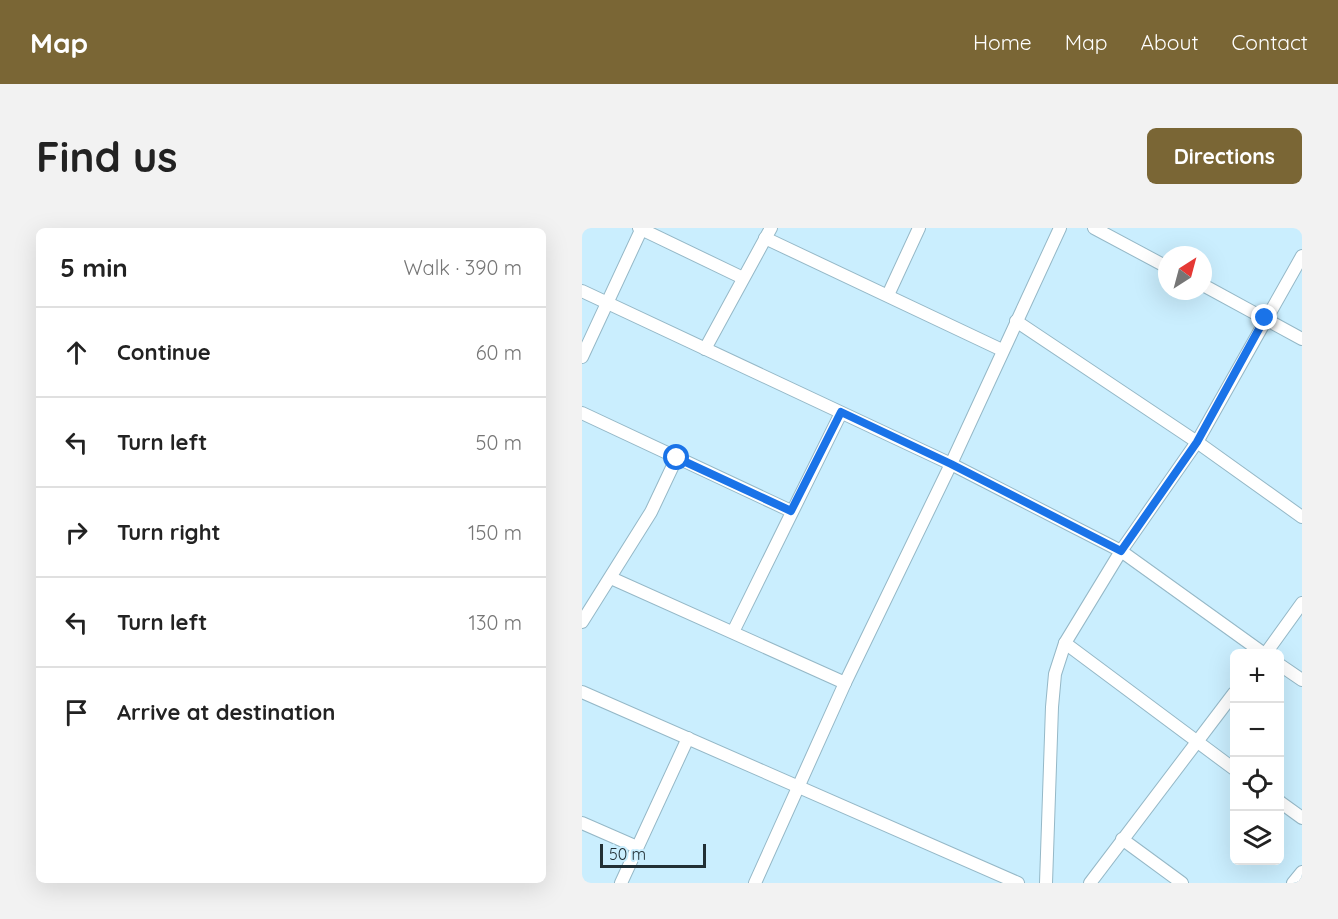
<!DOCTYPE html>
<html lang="en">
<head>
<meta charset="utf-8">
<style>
  :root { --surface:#fff; --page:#f2f2f2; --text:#222; --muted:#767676; --line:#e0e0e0; --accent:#7a6635 }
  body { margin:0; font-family:Quicksand,sans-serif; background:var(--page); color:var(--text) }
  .controls { position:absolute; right:18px; bottom:18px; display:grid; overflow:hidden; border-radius:9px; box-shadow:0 6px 24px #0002 }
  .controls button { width:54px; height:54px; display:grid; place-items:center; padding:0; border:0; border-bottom:2px solid var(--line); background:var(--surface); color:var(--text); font:30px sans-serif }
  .compass { position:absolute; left:576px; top:18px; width:54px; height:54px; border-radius:50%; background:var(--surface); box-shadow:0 6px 24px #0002; rotate:36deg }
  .scale { position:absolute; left:18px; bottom:15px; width:106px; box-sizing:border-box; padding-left:6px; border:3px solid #212f35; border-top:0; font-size:16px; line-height:21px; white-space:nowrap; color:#212f35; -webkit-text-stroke:4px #caeefe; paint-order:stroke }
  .stop { position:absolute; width:18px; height:18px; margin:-14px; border:4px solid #1a73e8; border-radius:50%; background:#fff }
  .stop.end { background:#1a73e8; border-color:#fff; box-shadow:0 2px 6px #0008 }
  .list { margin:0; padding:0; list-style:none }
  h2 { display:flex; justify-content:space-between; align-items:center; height:78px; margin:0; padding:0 24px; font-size:26px }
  h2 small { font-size:20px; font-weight:400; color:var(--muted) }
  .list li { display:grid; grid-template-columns:39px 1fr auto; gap:18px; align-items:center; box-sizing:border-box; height:90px; padding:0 24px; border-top:2px solid var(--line) }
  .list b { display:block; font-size:22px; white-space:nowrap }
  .list em { font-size:20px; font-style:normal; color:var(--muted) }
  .icon { flex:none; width:33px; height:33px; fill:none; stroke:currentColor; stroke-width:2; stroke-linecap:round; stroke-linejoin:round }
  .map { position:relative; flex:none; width:720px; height:655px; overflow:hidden; border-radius:9px }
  header { display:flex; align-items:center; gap:36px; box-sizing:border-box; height:84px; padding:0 30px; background:var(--accent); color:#fff }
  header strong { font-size:28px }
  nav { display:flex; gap:33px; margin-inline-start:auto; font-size:21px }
  .intro { display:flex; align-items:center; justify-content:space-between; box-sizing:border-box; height:144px; padding:0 36px }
  h1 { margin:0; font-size:42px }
  .button { padding:15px 27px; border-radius:9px; background:var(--accent); color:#fff; font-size:21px; font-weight:700 }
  main { display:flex; gap:36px; padding:0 36px }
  aside { flex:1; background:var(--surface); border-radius:9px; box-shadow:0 6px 24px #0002 }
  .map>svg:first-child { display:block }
</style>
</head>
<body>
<header>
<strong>Map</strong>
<nav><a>Home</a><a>Map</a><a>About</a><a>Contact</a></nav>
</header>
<div class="intro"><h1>Find us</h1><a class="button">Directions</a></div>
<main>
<aside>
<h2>5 min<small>Walk · 390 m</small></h2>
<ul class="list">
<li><svg class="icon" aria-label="ahead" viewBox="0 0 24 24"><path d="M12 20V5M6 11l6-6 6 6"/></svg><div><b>Continue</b></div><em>60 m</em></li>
<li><svg class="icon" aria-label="left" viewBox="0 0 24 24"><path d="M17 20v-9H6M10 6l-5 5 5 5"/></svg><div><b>Turn left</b></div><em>50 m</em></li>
<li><svg class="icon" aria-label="right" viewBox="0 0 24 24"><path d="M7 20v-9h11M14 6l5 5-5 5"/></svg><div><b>Turn right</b></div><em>150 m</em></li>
<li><svg class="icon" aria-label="left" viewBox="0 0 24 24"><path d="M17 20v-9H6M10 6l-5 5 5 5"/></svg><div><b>Turn left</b></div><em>130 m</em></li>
<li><svg class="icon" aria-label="arrive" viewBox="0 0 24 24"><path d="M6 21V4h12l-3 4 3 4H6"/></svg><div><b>Arrive at destination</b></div></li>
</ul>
</aside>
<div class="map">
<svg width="720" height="655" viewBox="0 0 720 655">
  <rect width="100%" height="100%" fill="#caeefe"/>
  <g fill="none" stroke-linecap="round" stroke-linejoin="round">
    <defs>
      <g id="street">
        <path d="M57,0L161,50"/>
        <path d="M512,0L585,39"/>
        <path d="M183,10L420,122"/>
        <path d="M621,57L720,111"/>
        <path d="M0,63L369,236L539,323L681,425"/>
        <path d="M306,67L337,0"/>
        <path d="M434,93L615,214L720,289"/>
        <path d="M123,121L189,0"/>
        <path d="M0,129L60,0"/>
        <path d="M0,185L209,283"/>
        <path d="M29,350L263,455"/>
        <path d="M0,394L69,284L95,229"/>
        <path d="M151,404L259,185"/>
        <path d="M483,415L652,541"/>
        <path d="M684,425L720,375"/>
        <path d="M698,437L720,452"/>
        <path d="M0,464L436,655"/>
        <path d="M698,574L720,590"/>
        <path d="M0,595L55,619"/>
        <path d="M540,611L600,655"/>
        <path d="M39,655L106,510"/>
        <path d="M173,655L263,455L369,236L478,0"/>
        <path d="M464,655L470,479L473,446L483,415L539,323L615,214L720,28"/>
        <path d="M508,655L652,465"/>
        <path d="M711,655L720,644"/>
      </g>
    </defs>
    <!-- street casing -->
    <use href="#street" stroke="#95b8c7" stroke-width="14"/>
    <!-- street -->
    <use href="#street" stroke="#fff" stroke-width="12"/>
  </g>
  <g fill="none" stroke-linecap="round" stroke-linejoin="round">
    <!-- route -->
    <path stroke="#1a73e8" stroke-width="8" d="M95,230L209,283L259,184L369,236L539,323L615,214L683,90"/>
  </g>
</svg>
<div class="controls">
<button>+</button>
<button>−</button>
<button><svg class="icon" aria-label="locate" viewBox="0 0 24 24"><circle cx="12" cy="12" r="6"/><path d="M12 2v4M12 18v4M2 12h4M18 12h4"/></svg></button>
<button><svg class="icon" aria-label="layers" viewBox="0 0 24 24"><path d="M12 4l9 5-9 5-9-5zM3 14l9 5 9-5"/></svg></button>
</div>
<svg class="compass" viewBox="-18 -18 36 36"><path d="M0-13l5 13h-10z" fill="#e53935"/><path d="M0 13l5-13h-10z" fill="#767676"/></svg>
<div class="scale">50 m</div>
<div class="stop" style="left:95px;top:230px"></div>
<div class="stop end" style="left:683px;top:90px"></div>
</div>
</main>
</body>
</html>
